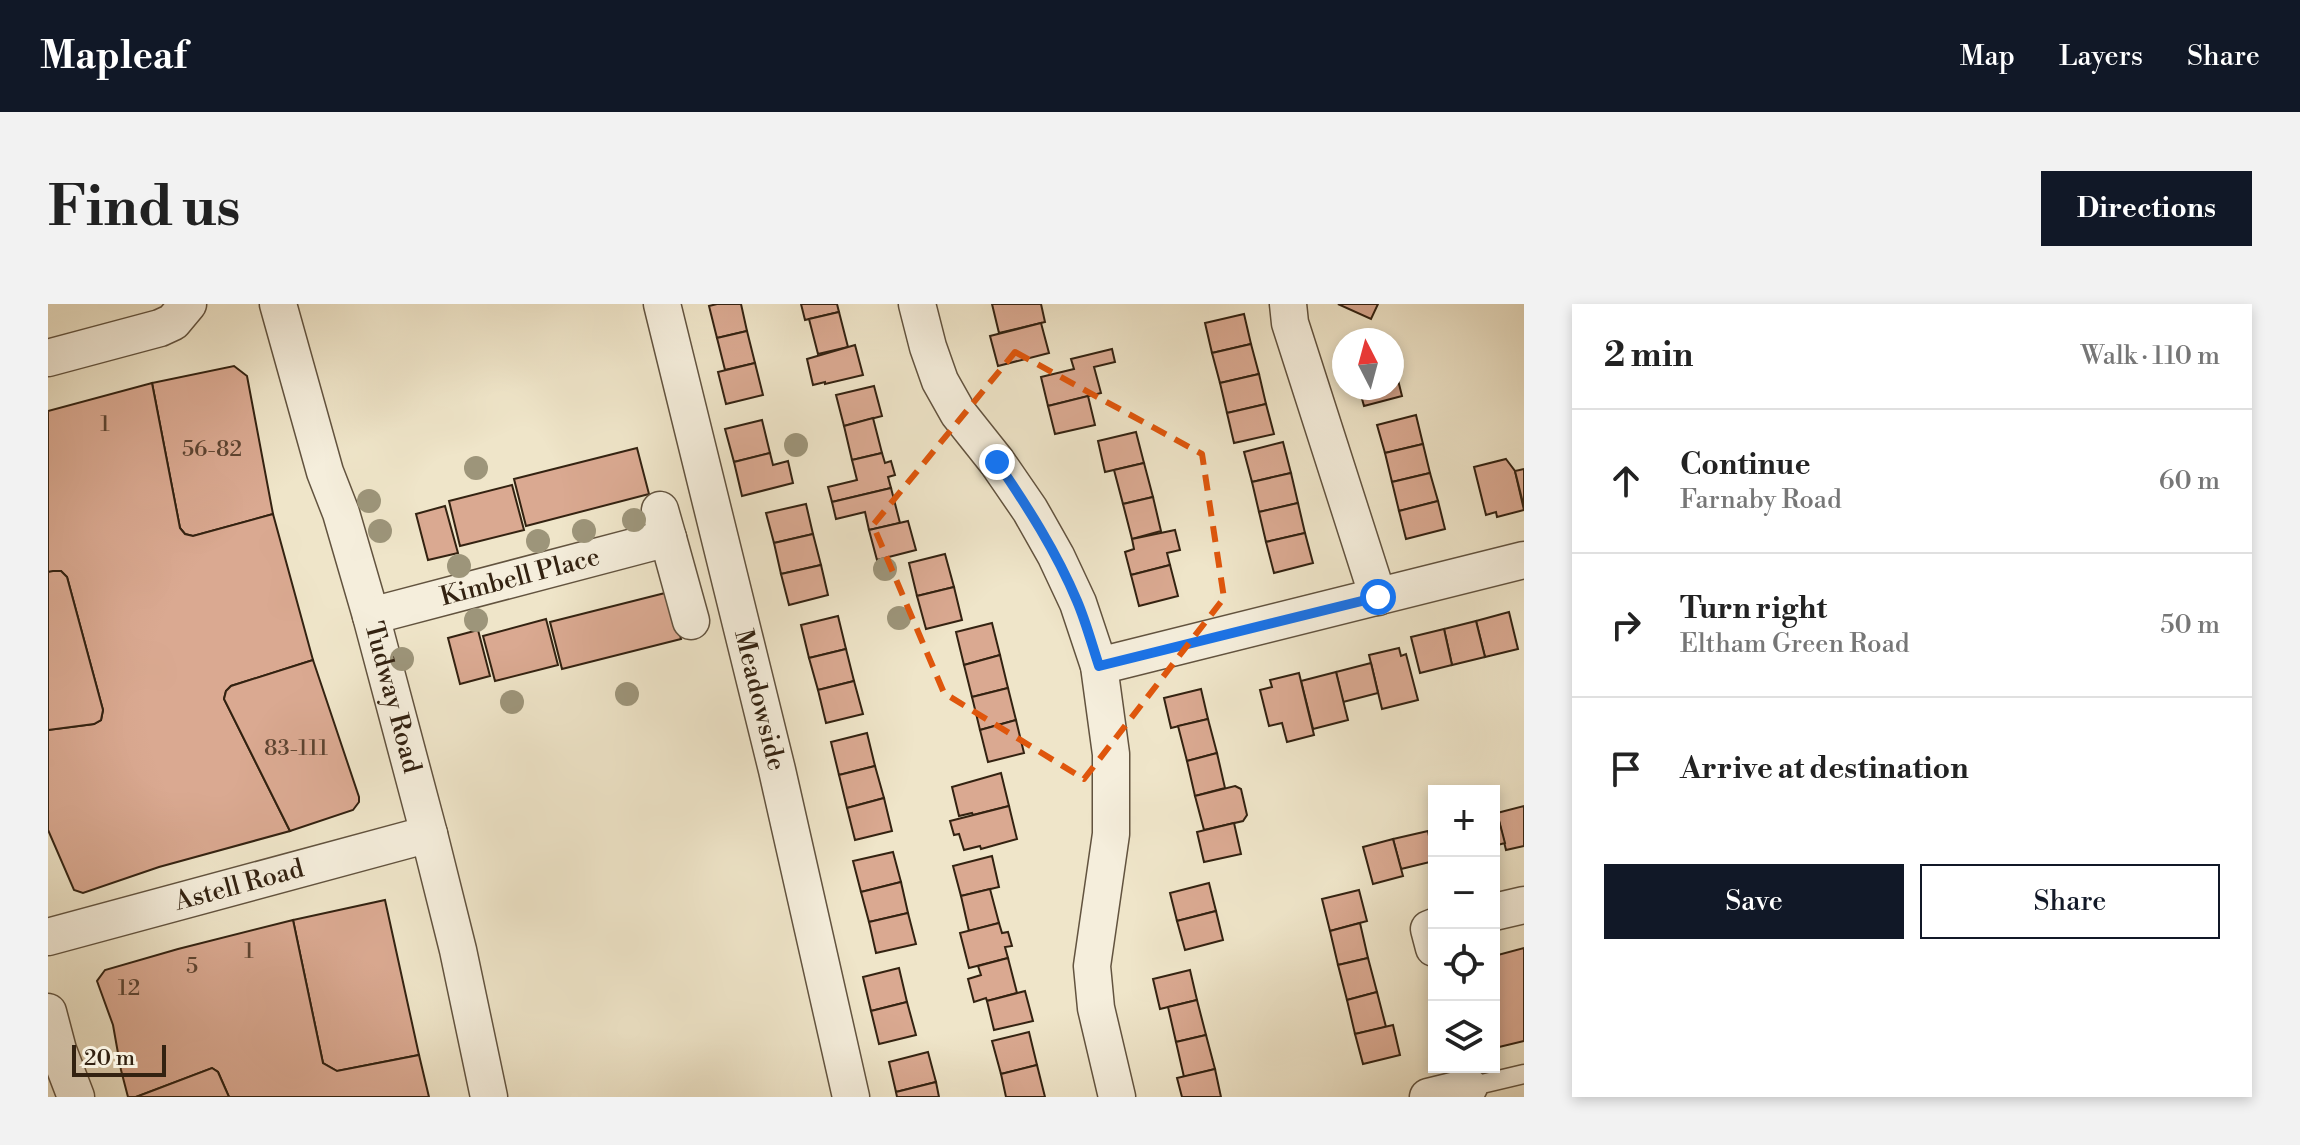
<!DOCTYPE html>
<html lang="en">
<head>
<meta charset="utf-8">
<style>
  :root { --surface:#fff; --page:#f2f2f2; --text:#222; --muted:#767676; --line:#e0e0e0; --accent:#111827 }
  body { margin:0; font-family:"Libre Bodoni",serif; background:var(--page); color:var(--text) }
  .controls { position:absolute; right:24px; bottom:24px; display:grid; overflow:hidden; border-radius:0px; box-shadow:0 4px 12px #0003 }
  .controls button { width:72px; height:72px; display:grid; place-items:center; padding:0; border:0; border-bottom:2px solid var(--line); background:var(--surface); color:var(--text); font:40px sans-serif }
  .compass { position:absolute; left:1284px; top:24px; width:72px; height:72px; border-radius:50%; background:var(--surface); box-shadow:0 4px 12px #0003; rotate:354deg }
  .scale { position:absolute; left:24px; bottom:20px; width:94px; box-sizing:border-box; padding-left:8px; border:4px solid #321; border-top:0; font-size:22px; line-height:28px; white-space:nowrap; color:#321; -webkit-text-stroke:6px #f5eedc; paint-order:stroke }
  .stop { position:absolute; width:24px; height:24px; margin:-18px; border:6px solid #1a73e8; border-radius:50%; background:#fff }
  .stop.end { background:#1a73e8; border-color:#fff; box-shadow:0 2px 8px #0008 }
  .list { margin:0; padding:0; list-style:none }
  h2 { display:flex; justify-content:space-between; align-items:center; height:104px; margin:0; padding:0 32px; font-size:34px }
  h2 small { font-size:26px; font-weight:400; color:var(--muted) }
  .list li { display:grid; grid-template-columns:52px 1fr auto; gap:24px; align-items:center; box-sizing:border-box; height:144px; padding:0 32px; border-top:2px solid var(--line) }
  .list b { display:block; font-size:30px; white-space:nowrap }
  .list p { margin:0; font-size:26px; white-space:nowrap; color:var(--muted) }
  .list em { font-size:26px; font-style:normal; color:var(--muted) }
  .actions { display:flex; gap:16px; padding:24px 32px }
  .actions a { flex:1; padding:18px 0; border:2px solid var(--accent); border-radius:0px; text-align:center; font-size:28px; color:var(--accent) }
  .actions .main { background:var(--accent); color:#fff }
  .icon { flex:none; width:44px; height:44px; fill:none; stroke:currentColor; stroke-width:2; stroke-linecap:round; stroke-linejoin:round }
  .map { position:relative; flex:none; width:1476px; height:793px; overflow:hidden; border-radius:0px }
  header { display:flex; align-items:center; gap:48px; box-sizing:border-box; height:112px; padding:0 40px; background:var(--accent); color:#fff }
  header strong { font-size:38px }
  nav { display:flex; gap:44px; margin-inline-start:auto; font-size:28px }
  .intro { display:flex; align-items:center; justify-content:space-between; box-sizing:border-box; height:192px; padding:0 48px }
  h1 { margin:0; font-size:56px }
  .button { padding:20px 36px; border-radius:0px; background:var(--accent); color:#fff; font-size:28px; font-weight:700 }
  main { display:flex; gap:48px; padding:0 48px }
  aside { flex:1; background:var(--surface); border-radius:0px; box-shadow:0 4px 12px #0003 }
  .map>svg:first-child { display:block }
</style>
</head>
<body>
<header>
<strong>Mapleaf</strong>
<nav><a>Map</a><a>Layers</a><a>Share</a></nav>
</header>
<div class="intro"><h1>Find us</h1><a class="button">Directions</a></div>
<main>
<div class="map">
<svg width="1476" height="793" viewBox="0 0 1476 793">
  <rect width="100%" height="100%" fill="#efe5c9"/>
  <filter id="stains"><feTurbulence type="fractalNoise" baseFrequency=".0025" numOctaves="4"/><feColorMatrix values="0 0 0 0 .2 0 0 0 0 .09 0 0 0 0 .02 0 0 0 .5 -.17"/></filter>
  <radialGradient id="worn" r=".72"><stop offset=".6" stop-color="#630" stop-opacity="0"/><stop offset="1" stop-color="#630" stop-opacity=".3"/></radialGradient>
  <!-- building -->
  <g fill="#daa991" stroke="#321" stroke-width="2">
    <path d="M669,0H693L699,27L669,34L661,2Z"/>
    <path d="M753,0H789L791,8L757,16Z"/>
    <path d="M944,0H993L997,18L951,29Z"/>
    <path d="M1290,0H1330L1323,15Z"/>
    <path d="M791,8L800,43L770,50L761,15Z"/>
    <path d="M1196,10L1203,40L1164,49L1157,19Z"/>
    <path d="M993,19L1001,49L950,62L942,32Z"/>
    <path d="M699,27L707,59L677,66L669,34Z"/>
    <path d="M1203,40L1211,70L1172,79L1164,49Z"/>
    <path d="M807,41L815,71L777,80V78L765,81L759,55Z"/>
    <path d="M1064,45L1067,58L1046,63L1053,89L1000,102L993,73L1026,65L1023,55Z"/>
    <path d="M707,59L715,91L678,100L670,68Z"/>
    <path d="M186,62L199,72L225,210L145,232L137,230L132,224L104,79Z"/>
    <path d="M1347,64L1354,92L1316,102L1311,84H1344V65Z"/>
    <path d="M1211,70L1218,100L1179,109L1172,79Z"/>
    <path d="M104,79L132,224L137,230L145,232L225,210L265,356L183,382L178,387L176,395L242,527L111,563L35,589L26,586L0,526V426L46,420L53,416L55,406L19,273L13,267L0,268V107Z"/>
    <path d="M826,82L834,112L796,122L788,91Z"/>
    <path d="M1040,92L1047,121L1007,130L1000,102Z"/>
    <path d="M1218,100L1226,130L1186,139L1179,109Z"/>
    <path d="M1368,111L1375,140L1337,149L1329,121Z"/>
    <path d="M825,114L834,149L804,156L796,122Z"/>
    <path d="M714,116L722,149L686,158L677,125Z"/>
    <path d="M1088,128L1096,159L1057,168L1050,137Z"/>
    <path d="M1235,138L1243,169L1204,178L1196,148Z"/>
    <path d="M1375,140L1382,169L1344,178L1337,149Z"/>
    <path d="M589,144L601,190L478,222L466,175Z"/>
    <path d="M722,149L725,161L740,157L745,179L694,192L686,158Z"/>
    <path d="M834,149L837,159L843,157L847,171L840,173L843,184L784,198L780,183L809,176L804,156Z"/>
    <path d="M1458,155L1467,167L1476,206L1449,213L1448,208L1438,211L1426,163Z"/>
    <path d="M1096,159L1105,193L1075,200L1066,166Z"/>
    <path d="M1476,165V203L1467,167Z"/>
    <path d="M1243,169L1250,199L1211,208L1204,178Z"/>
    <path d="M1382,169L1390,197L1351,207L1344,178Z"/>
    <path d="M464,181L476,226L412,242L401,197Z"/>
    <path d="M843,184L852,219L821,226L817,208L788,215L784,198Z"/>
    <path d="M1105,193L1113,227L1084,235L1075,200Z"/>
    <path d="M1390,197L1397,225L1358,235L1351,207Z"/>
    <path d="M1250,199L1257,229L1218,238L1211,208Z"/>
    <path d="M758,200L765,230L726,239L718,209Z"/>
    <path d="M397,202L410,249L380,256L368,210Z"/>
    <path d="M860,217L868,246L829,256L821,226Z"/>
    <path d="M1127,226L1132,246L1119,249L1122,261L1083,271L1077,248L1086,245L1084,235Z"/>
    <path d="M1257,229L1265,259L1226,269L1218,238Z"/>
    <path d="M765,230L773,261L733,270L726,239Z"/>
    <path d="M897,250L906,283L869,292L861,259Z"/>
    <path d="M773,261L780,291L741,301L733,270Z"/>
    <path d="M1122,261L1130,292L1091,302L1083,271Z"/>
    <path d="M5,267H13L19,273L55,406L53,416L46,420L0,426V268Z"/>
    <path d="M906,283L914,316L878,325L869,292Z"/>
    <path d="M621,288L633,335L514,365L502,318Z"/>
    <path d="M1461,308L1470,345L1437,353L1428,317Z"/>
    <path d="M790,312L798,345L761,354L753,321Z"/>
    <path d="M498,315L510,361L447,377L435,332Z"/>
    <path d="M1428,317L1437,353L1404,361L1396,325Z"/>
    <path d="M944,319L952,351L916,361L908,328Z"/>
    <path d="M1396,325L1404,361L1372,369L1363,333Z"/>
    <path d="M430,326L442,372L412,380L400,334Z"/>
    <path d="M1351,344L1353,352L1358,350L1370,396L1334,405L1321,351Z"/>
    <path d="M798,345L806,377L770,386L761,354Z"/>
    <path d="M952,351L960,384L924,393L916,361Z"/>
    <path d="M265,356L311,493V498L305,506L242,527L176,395L178,387L183,382Z"/>
    <path d="M1323,359L1330,389L1295,398L1288,368Z"/>
    <path d="M1288,368L1300,416L1265,425L1253,377Z"/>
    <path d="M1251,369L1266,431L1239,438L1234,419L1221,422L1212,386L1224,383L1222,376Z"/>
    <path d="M806,377L815,410L778,419L770,386Z"/>
    <path d="M960,384L968,416L932,426L924,393Z"/>
    <path d="M1153,385L1160,415L1123,424L1116,394Z"/>
    <path d="M1160,415L1169,449L1139,457L1130,422Z"/>
    <path d="M968,416L976,449L940,458L932,426Z"/>
    <path d="M819,429L827,462L791,471L783,438Z"/>
    <path d="M1169,449L1177,484L1147,492L1139,457Z"/>
    <path d="M827,462L836,494L799,504L791,471Z"/>
    <path d="M953,469L961,502L925,511L924,509L911,512L904,483Z"/>
    <path d="M1187,482L1193,485L1199,511L1195,517L1156,526L1147,492Z"/>
    <path d="M836,494L844,527L807,536L799,504Z"/>
    <path d="M961,502L969,535L933,545L932,542L916,546L911,530L906,531L902,517Z"/>
    <path d="M1476,502V542L1458,546L1449,509Z"/>
    <path d="M1449,509L1457,539L1446,542V510Z"/>
    <path d="M1186,519L1193,550L1156,558L1149,528Z"/>
    <path d="M1380,527L1386,557L1353,565L1345,535Z"/>
    <path d="M1345,535L1355,572L1325,580L1315,543Z"/>
    <path d="M845,548L853,578L813,588L805,557Z"/>
    <path d="M944,552L951,583L913,592L905,562Z"/>
    <path d="M853,578L860,609L821,618L813,588Z"/>
    <path d="M1161,579L1168,607L1129,617L1122,589Z"/>
    <path d="M942,585L951,619L921,627L913,592Z"/>
    <path d="M1311,586L1319,617L1282,627L1274,595Z"/>
    <path d="M337,596L371,751L289,767L275,759L245,616Z"/>
    <path d="M1168,607L1175,636L1137,646L1129,617Z"/>
    <path d="M860,609L868,640L828,649L821,618Z"/>
    <path d="M245,616L275,759L289,767L371,751L381,793H181L170,768L164,764L88,793H80L73,766L65,721L49,677L57,666L130,645Z"/>
    <path d="M951,619L954,629L960,628L964,642L957,643L960,654L921,664L912,629Z"/>
    <path d="M1312,619L1320,654L1290,661L1282,627Z"/>
    <path d="M1476,644V737L1451,743L1446,722V652Z"/>
    <path d="M960,654L969,689L939,697L938,694L926,698L920,675L933,671L930,662Z"/>
    <path d="M1320,654L1329,688L1299,696L1290,661Z"/>
    <path d="M851,664L859,698L823,707L815,673Z"/>
    <path d="M1142,666L1149,696L1112,705L1105,675Z"/>
    <path d="M977,687L985,717L946,726L939,697Z"/>
    <path d="M1329,688L1338,723L1307,730L1299,696Z"/>
    <path d="M1149,696L1158,731L1128,738L1120,703Z"/>
    <path d="M859,698L868,731L831,740L823,707Z"/>
    <path d="M1345,721L1352,751L1315,760L1307,730Z"/>
    <path d="M981,728L989,761L953,770L944,737Z"/>
    <path d="M1158,731L1167,765L1136,773L1128,738Z"/>
    <path d="M880,748L888,778L848,788L841,758Z"/>
    <path d="M989,761L997,793H958L953,770Z"/>
    <path d="M164,764L170,768L181,793H88Z"/>
    <path d="M1167,765L1173,793H1134L1129,774Z"/>
    <path d="M888,778L891,793H849L848,788Z"/>
  </g>
  <g fill="none" stroke-linecap="round" stroke-linejoin="round">
    <defs>
      <path id="lane" d="M1421,783L1476,770"/>
      <g id="street">
        <path id="s1" d="M230,0L277,168L293,209L323,312L381,530L410,646L441,793"/>
        <path id="s2" d="M614,0L729,466L803,793"/>
        <path d="M869,0L880,43L892,77L910,109L949,158L982,206L1008,252L1030,299L1051,362L1063,450V530L1044,662L1048,704L1069,793"/>
        <path d="M1240,0L1242,19L1330,293"/>
        <path d="M0,54L112,24L125,18L140,0"/>
        <path d="M620,234L643,317"/>
        <path id="s3" d="M323,312L620,234L612,206"/>
        <path d="M1051,362L1476,256"/>
        <path d="M1446,608L1476,601"/>
        <path d="M1386,623L1381,625L1386,644"/>
        <path id="s4" d="M0,633L381,530"/>
        <path d="M0,708L10,746L28,793"/>
        <path d="M1380,793L1421,783"/>
      </g>
    </defs>
    <!-- lane casing -->
    <use href="#lane" stroke="#62533f" stroke-width="21"/>
    <!-- street casing -->
    <use href="#street" stroke="#62533f" stroke-width="39"/>
    <!-- lane -->
    <use href="#lane" stroke="#f5eedc" stroke-width="18"/>
    <!-- street -->
    <use href="#street" stroke="#f5eedc" stroke-width="36"/>
  </g>
  <!-- trees -->
  <g fill="#9d957a">
    <circle cx="748" cy="141" r="12"/>
    <circle cx="428" cy="164" r="12"/>
    <circle cx="321" cy="197" r="12"/>
    <circle cx="586" cy="216" r="12"/>
    <circle cx="332" cy="227" r="12"/>
    <circle cx="536" cy="227" r="12"/>
    <circle cx="490" cy="237" r="12"/>
    <circle cx="411" cy="262" r="12"/>
    <circle cx="837" cy="265" r="12"/>
    <circle cx="851" cy="314" r="12"/>
    <circle cx="428" cy="316" r="12"/>
    <circle cx="354" cy="355" r="12"/>
    <circle cx="579" cy="390" r="12"/>
    <circle cx="464" cy="398" r="12"/>
  </g>
  <g fill="none" stroke-linecap="round" stroke-linejoin="round">
    <!-- route -->
    <path stroke="#1a73e8" stroke-width="10" d="M949,158C979,202 1008,247 1029,297C1038,318 1044,341 1051,362L1330,293"/>
  </g>
  <!-- marked area -->
  <path fill="none" stroke="#df560c" stroke-width="6" stroke-dasharray="16 10" stroke-linejoin="round" d="M967,48L1154,150L1176,294L1036,475L896,389L825,221Z"/>
  <g text-anchor="middle" dominant-baseline="central" stroke-width="6" stroke-linejoin="round" paint-order="stroke">
    <!-- number labels -->
    <g font-size="22" fill="#5d4431">
      <text x="57" y="120">1</text>
      <text x="164" y="145">56-82</text>
      <text x="248" y="444">83-111</text>
      <text x="201" y="647">1</text>
      <text x="144" y="662">5</text>
      <text x="81" y="684">12</text>
    </g>
    <!-- street labels -->
    <g font-size="26" fill="#321" stroke="#f5eedc">
      <text stroke="none"><textPath href="#s3" startOffset="154">Kimbell Place</textPath></text>
      <text stroke="none"><textPath href="#s1" startOffset="410">Tudway Road</textPath></text>
      <text stroke="none"><textPath href="#s2" startOffset="408">Meadowside</textPath></text>
      <text stroke="none"><textPath href="#s4" startOffset="198">Astell Road</textPath></text>
    </g>
  </g>
  <rect width="100%" height="100%" filter="url(#stains)"/>
  <rect width="100%" height="100%" fill="url(#worn)"/>
</svg>
<div class="controls">
<button>+</button>
<button>−</button>
<button><svg class="icon" aria-label="locate" viewBox="0 0 24 24"><circle cx="12" cy="12" r="6"/><path d="M12 2v4M12 18v4M2 12h4M18 12h4"/></svg></button>
<button><svg class="icon" aria-label="layers" viewBox="0 0 24 24"><path d="M12 4l9 5-9 5-9-5zM3 14l9 5 9-5"/></svg></button>
</div>
<svg class="compass" viewBox="-18 -18 36 36"><path d="M0-13l5 13h-10z" fill="#e53935"/><path d="M0 13l5-13h-10z" fill="#767676"/></svg>
<div class="scale">20 m</div>
<div class="stop" style="left:1330px;top:293px"></div>
<div class="stop end" style="left:949px;top:158px"></div>
</div>
<aside>
<h2>2 min<small>Walk · 110 m</small></h2>
<ul class="list">
<li><svg class="icon" aria-label="ahead" viewBox="0 0 24 24"><path d="M12 20V5M6 11l6-6 6 6"/></svg><div><b>Continue</b><p>Farnaby Road</p></div><em>60 m</em></li>
<li><svg class="icon" aria-label="right" viewBox="0 0 24 24"><path d="M7 20v-9h11M14 6l5 5-5 5"/></svg><div><b>Turn right</b><p>Eltham Green Road</p></div><em>50 m</em></li>
<li><svg class="icon" aria-label="arrive" viewBox="0 0 24 24"><path d="M6 21V4h12l-3 4 3 4H6"/></svg><div><b>Arrive at destination</b></div></li>
</ul>
<div class="actions"><a class="main">Save</a><a>Share</a></div>
</aside>
</main>
</body>
</html>
